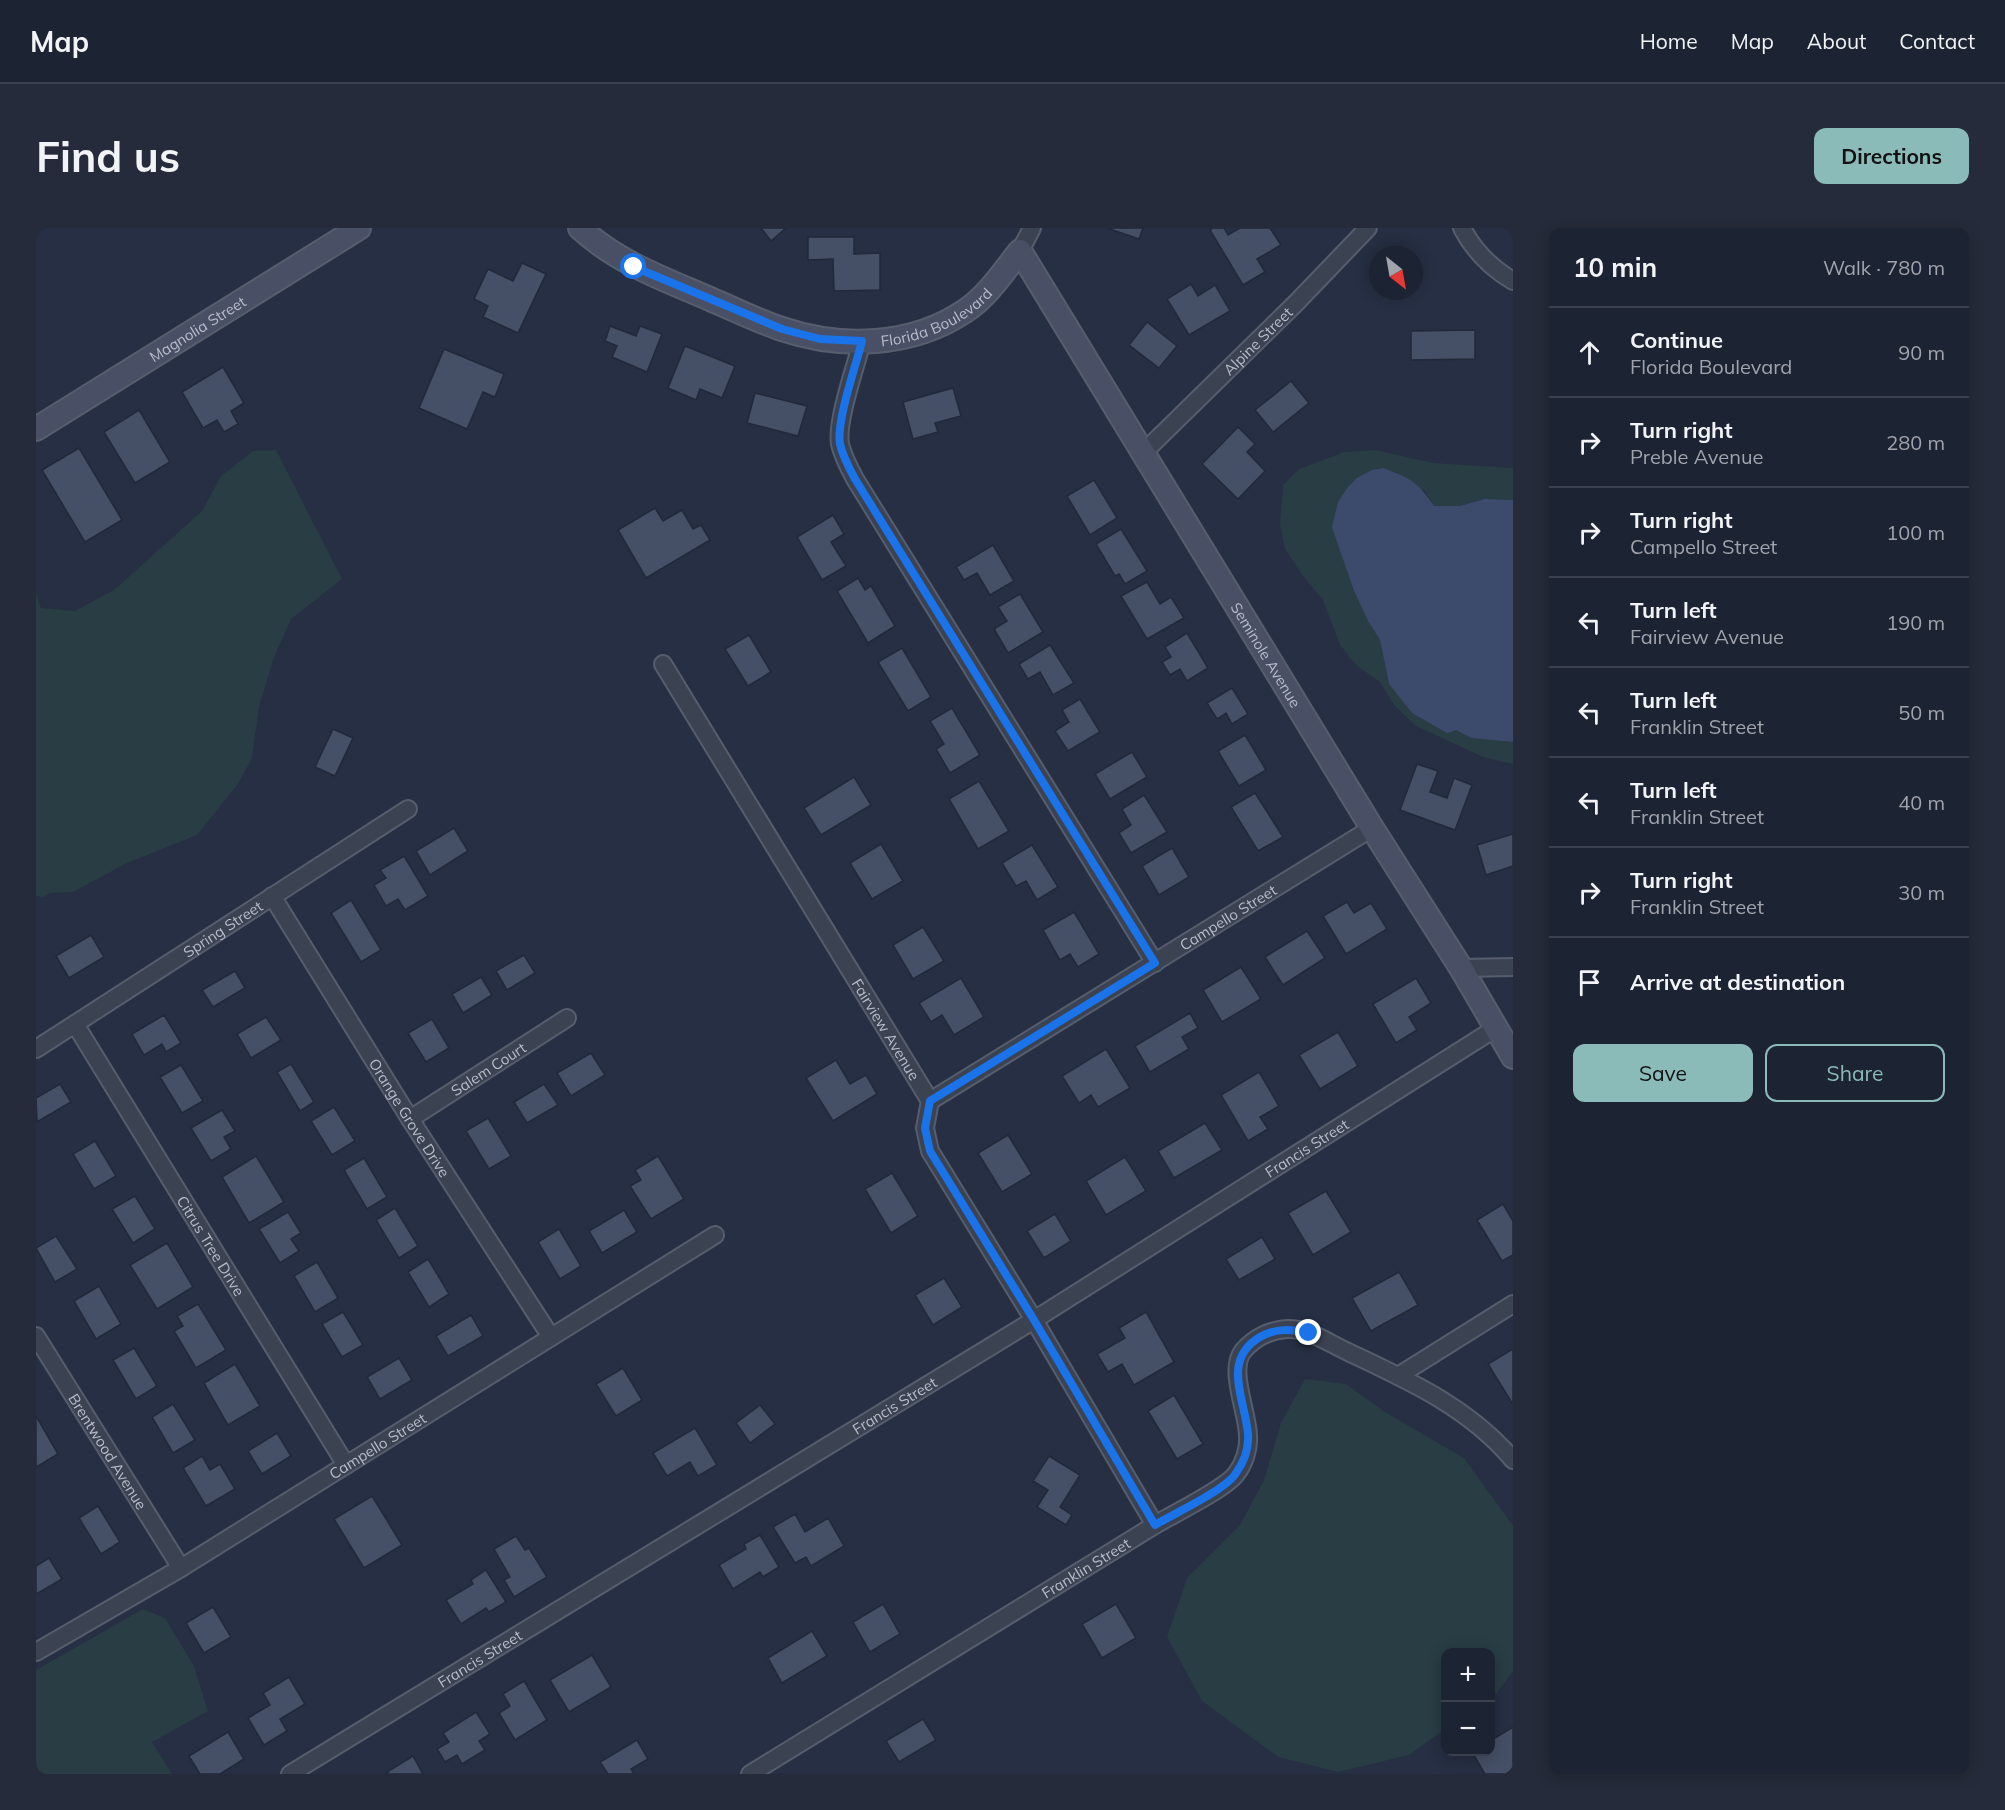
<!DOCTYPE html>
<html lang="en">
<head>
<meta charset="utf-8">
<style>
  :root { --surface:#1c2332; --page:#252b3a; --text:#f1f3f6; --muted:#a0a4ac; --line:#3a404d; --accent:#8bbbb9 }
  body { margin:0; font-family:Mulish,sans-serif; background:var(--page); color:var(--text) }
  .controls { position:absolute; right:18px; bottom:18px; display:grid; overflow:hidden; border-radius:12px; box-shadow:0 3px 15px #0003 }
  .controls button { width:54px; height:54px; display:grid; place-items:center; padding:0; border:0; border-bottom:2px solid var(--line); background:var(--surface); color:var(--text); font:30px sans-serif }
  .compass { position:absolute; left:1333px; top:18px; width:54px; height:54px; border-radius:50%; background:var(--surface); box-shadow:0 3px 15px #0003; rotate:149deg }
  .stop { position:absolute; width:18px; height:18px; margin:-14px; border:4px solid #1a73e8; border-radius:50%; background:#fff }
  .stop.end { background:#1a73e8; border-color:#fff; box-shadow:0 2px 6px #0008 }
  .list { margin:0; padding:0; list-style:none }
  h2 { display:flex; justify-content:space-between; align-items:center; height:78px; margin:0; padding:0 24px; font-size:26px }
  h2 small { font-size:20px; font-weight:400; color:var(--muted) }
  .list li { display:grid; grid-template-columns:39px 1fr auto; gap:18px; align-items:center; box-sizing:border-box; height:90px; padding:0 24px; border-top:2px solid var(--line) }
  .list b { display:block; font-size:22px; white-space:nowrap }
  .list p { margin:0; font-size:20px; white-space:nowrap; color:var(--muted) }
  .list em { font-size:20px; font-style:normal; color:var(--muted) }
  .actions { display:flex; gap:12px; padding:18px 24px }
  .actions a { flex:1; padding:14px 0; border:2px solid var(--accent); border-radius:12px; text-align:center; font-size:21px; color:var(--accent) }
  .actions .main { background:var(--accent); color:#111 }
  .icon { flex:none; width:33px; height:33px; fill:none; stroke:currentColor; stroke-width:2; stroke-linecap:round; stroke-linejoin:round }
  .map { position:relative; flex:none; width:1477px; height:1546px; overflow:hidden; border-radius:12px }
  header { display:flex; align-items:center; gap:36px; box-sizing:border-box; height:84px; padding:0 30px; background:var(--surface); border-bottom:2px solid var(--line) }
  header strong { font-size:28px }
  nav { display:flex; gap:33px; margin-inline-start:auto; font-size:21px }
  .intro { display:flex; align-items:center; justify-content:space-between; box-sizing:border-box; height:144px; padding:0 36px }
  h1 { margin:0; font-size:42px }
  .button { padding:15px 27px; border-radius:12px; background:var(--accent); color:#111; font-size:21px; font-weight:700 }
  main { display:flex; gap:36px; padding:0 36px }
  aside { flex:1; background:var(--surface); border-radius:12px; box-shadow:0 3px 15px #0003 }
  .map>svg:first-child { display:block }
</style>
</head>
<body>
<header>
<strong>Map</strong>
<nav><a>Home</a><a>Map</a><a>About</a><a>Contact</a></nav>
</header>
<div class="intro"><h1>Find us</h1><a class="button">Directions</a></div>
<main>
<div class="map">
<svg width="1477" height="1546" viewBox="0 0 1477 1546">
  <rect width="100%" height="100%" fill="#262f43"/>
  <!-- green -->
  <g fill="#283d44">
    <path d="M240,222L306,351L255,391L237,432L223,479L216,530L202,556L161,607L91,635L37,664L14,665L8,669L0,668V365L5,380L39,383L78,362L166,283L185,248L217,223Z"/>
    <path d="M1339,222L1397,235L1477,240V272L1448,271L1424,278H1398L1388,262L1321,250L1311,260L1302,274L1309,334L1318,363L1332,393L1344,412L1353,456L1376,485L1420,502L1435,510L1477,514V536L1447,529L1380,498L1358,477L1344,454L1321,438L1304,417L1287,372L1267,348L1249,321L1244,296L1247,257L1263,241L1308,224Z"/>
    <path d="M1269,1151L1310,1156L1349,1184L1428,1230L1475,1295L1477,1298V1443L1460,1466L1455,1470L1454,1424H1410L1409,1501L1373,1527L1302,1544L1242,1529L1166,1473L1131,1409L1151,1350L1204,1297L1228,1252L1245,1195Z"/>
    <path d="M107,1381L129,1390L158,1438L172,1483L116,1514L136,1546H0V1442Z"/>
  </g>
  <!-- water -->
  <path fill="#3c4b6c" d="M1347,240C1374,250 1382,254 1398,278H1424L1448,271L1477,272V514L1435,510L1420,502L1411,505L1376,485L1353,456L1344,412L1332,393L1318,363L1296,299L1302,274L1311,260L1321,250L1336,242Z"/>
  <!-- building -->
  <g fill="#454f65" stroke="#21293a" stroke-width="1.5">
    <path d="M725,0H750L735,13Z"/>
    <path d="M1071,0H1107L1103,11Z"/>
    <path d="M1177,0H1188L1192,7L1204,0H1234L1245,17L1221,31L1229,44L1207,57L1174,2Z"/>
    <path d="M772,9H818V26L844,25V62L798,63L797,31L772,32Z"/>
    <path d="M486,35L510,46L482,105L447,89L452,78L438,71L452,41L477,53Z"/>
    <path d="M1155,56L1162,68L1179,57L1194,83L1153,107L1131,71Z"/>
    <path d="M1111,94L1141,118L1123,140L1093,117Z"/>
    <path d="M574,98L600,108L604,98L626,106L611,144L576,129L581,118L569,113Z"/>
    <path d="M1439,102V131L1375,132V103Z"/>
    <path d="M649,118L699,138L686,170L664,161L660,172L632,160Z"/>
    <path d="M408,121L468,146L459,169L447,164L431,201L383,180Z"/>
    <path d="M187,139L208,175L195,183L202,196L188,204L181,192L167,200L146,164Z"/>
    <path d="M1255,153L1273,175L1237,204L1219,182Z"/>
    <path d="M917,160L925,188L899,195L902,204L877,211L867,174Z"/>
    <path d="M719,165L771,178L762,208L711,195Z"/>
    <path d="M103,182L134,234L99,255L68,204Z"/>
    <path d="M1202,199L1219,216L1211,224L1229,243L1202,271L1166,236Z"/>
    <path d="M43,220L86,292L49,314L6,242Z"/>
    <path d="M1058,252L1081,290L1054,307L1031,268Z"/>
    <path d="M619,280L627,293L646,282L657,301L665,297L674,312L610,350L582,302Z"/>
    <path d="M797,287L808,306L795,314L810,338L786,352L761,309Z"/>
    <path d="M1085,301L1111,343L1089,356L1083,346L1079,348L1060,316Z"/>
    <path d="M957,317L978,353L954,367L941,345L928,352L920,339Z"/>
    <path d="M822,350L829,362L835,358L859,398L832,415L801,363Z"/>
    <path d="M1111,354L1124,376L1135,369L1148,390L1111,411L1085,368Z"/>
    <path d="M984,366L1007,404L972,425L958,401L971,393L962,379Z"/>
    <path d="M1151,405L1172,440L1151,453L1144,441L1134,447L1126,434L1135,429L1129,419Z"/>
    <path d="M713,407L735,444L712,458L689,421Z"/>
    <path d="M1014,417L1038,455L1017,467L1004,444L992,451L983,436Z"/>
    <path d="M866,420L895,469L872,483L842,434Z"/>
    <path d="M1196,460L1212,486L1196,496L1190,485L1181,491L1171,475Z"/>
    <path d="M1044,471L1064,504L1032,523L1019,503L1033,494L1026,482Z"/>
    <path d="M916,480L944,527L914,545L900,521L908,516L894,493Z"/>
    <path d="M297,501L317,510L299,548L279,539Z"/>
    <path d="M1209,507L1230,542L1203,558L1182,523Z"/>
    <path d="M1096,524L1111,549L1074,571L1059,546Z"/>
    <path d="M1381,536L1402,543L1394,564L1411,570L1418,550L1436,557L1419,602L1364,582Z"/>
    <path d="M818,549L835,577L785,607L768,580Z"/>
    <path d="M943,553L973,603L942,621L913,571Z"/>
    <path d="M1219,565L1247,609L1222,623L1195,579Z"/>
    <path d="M1108,567L1131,604L1095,625L1083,605L1095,597L1086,581Z"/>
    <path d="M418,600L432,623L394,647L380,623Z"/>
    <path d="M1477,606V638L1450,647L1441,617Z"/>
    <path d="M845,616L867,653L836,671L814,635Z"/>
    <path d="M996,617L1022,659L1001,672L990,653L980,658L966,635Z"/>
    <path d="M1136,620L1153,649L1123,667L1106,638Z"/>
    <path d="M368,628L392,668L369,682L362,671L350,678L338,657L350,650L344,642Z"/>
    <path d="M315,672L345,722L325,734L295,685Z"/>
    <path d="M1311,674L1318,685L1335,675L1351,701L1310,726L1287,688Z"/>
    <path d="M1038,684L1063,726L1042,739L1034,726L1024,732L1007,702Z"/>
    <path d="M887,699L908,733L877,751L857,717Z"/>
    <path d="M1271,703L1289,730L1247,757L1229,729Z"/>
    <path d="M55,707L68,729L33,750L20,728Z"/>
    <path d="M488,727L499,745L471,762L460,743Z"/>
    <path d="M1205,739L1225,771L1186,794L1167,762Z"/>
    <path d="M199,743L209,760L177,779L166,762Z"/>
    <path d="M445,749L456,767L427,785L416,766Z"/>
    <path d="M925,750L948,789L918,807L906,787L895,794L883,775Z"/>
    <path d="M1380,750L1395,775L1373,789L1381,802L1360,815L1337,776Z"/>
    <path d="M1154,785L1162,800L1146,809L1153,821L1114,844L1099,818Z"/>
    <path d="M128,787L145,815L130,824L126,816L108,827L96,806Z"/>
    <path d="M230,789L245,812L215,830L201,806Z"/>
    <path d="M396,791L413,820L390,834L372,805Z"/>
    <path d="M1302,804L1322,838L1284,861L1263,827Z"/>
    <path d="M1070,821L1094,860L1062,879L1055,867L1043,875L1026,848Z"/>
    <path d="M555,825L569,847L535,868L521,845Z"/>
    <path d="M800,832L814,856L830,847L841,866L797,893L770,850Z"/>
    <path d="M255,836L278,874L264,883L241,844Z"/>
    <path d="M145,837L167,873L146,885L124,849Z"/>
    <path d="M1223,844L1243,878L1224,889L1232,901L1212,913L1185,867Z"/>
    <path d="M24,856L35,874L1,894L0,870Z"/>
    <path d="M508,856L522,877L491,895L478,874Z"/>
    <path d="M298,879L319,913L296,927L275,893Z"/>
    <path d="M186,882L199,903L188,909L195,921L175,933L155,900Z"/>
    <path d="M452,890L475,928L453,941L430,903Z"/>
    <path d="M1169,895L1186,922L1138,950L1122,923Z"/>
    <path d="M972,907L996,946L966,964L942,925Z"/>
    <path d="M59,913L80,948L58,961L37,926Z"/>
    <path d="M220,928L248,974L213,995L186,949Z"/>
    <path d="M622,928L648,971L615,991L594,958L605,952L599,942Z"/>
    <path d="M1089,929L1110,963L1070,987L1050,953Z"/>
    <path d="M328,930L351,969L331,981L308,942Z"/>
    <path d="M856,945L882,988L855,1005L829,961Z"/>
    <path d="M1290,963L1315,1004L1277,1027L1252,985Z"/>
    <path d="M99,968L119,1001L97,1015L76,981Z"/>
    <path d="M1467,976L1477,993V1027L1466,1033L1441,992Z"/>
    <path d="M359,980L382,1018L363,1030L340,992Z"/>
    <path d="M588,982L601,1004L566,1025L553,1003Z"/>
    <path d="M252,984L265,1005L255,1011L263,1023L244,1035L223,1001Z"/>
    <path d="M1019,986L1035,1013L1008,1030L991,1003Z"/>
    <path d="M523,1001L545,1038L524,1051L502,1014Z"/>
    <path d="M20,1008L41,1041L19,1054L0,1020Z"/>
    <path d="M1226,1009L1239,1031L1203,1052L1190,1031Z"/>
    <path d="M131,1015L157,1059L121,1081L94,1037Z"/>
    <path d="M392,1031L413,1066L393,1079L372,1044Z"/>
    <path d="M281,1034L302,1070L279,1084L258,1048Z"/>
    <path d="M1363,1044L1382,1077L1335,1103L1316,1070Z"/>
    <path d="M908,1050L926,1079L897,1097L879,1067Z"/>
    <path d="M63,1058L85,1096L60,1111L38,1073Z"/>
    <path d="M162,1076L190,1122L160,1140L138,1103L147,1098L141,1088Z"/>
    <path d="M307,1084L327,1117L306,1129L286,1096Z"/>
    <path d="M1110,1084L1138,1134L1098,1157L1086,1136L1072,1144L1061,1126L1089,1110L1083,1100Z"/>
    <path d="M435,1087L447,1108L412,1128L400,1108Z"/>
    <path d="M98,1120L121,1158L100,1171L77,1132Z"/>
    <path d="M1477,1121V1175H1476L1452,1136Z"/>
    <path d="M363,1130L376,1152L344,1171L331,1149Z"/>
    <path d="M199,1136L224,1178L192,1197L168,1155Z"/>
    <path d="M587,1140L606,1172L580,1188L560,1156Z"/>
    <path d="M1138,1167L1167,1216L1141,1231L1112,1183Z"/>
    <path d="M137,1176L159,1212L137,1225L116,1189Z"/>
    <path d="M724,1177L739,1196L714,1215L700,1195Z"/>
    <path d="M0,1188L22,1226L0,1239Z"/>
    <path d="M659,1200L681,1237L662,1248L654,1234L631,1248L617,1225Z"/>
    <path d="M241,1205L255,1228L226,1246L212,1223Z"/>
    <path d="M166,1228L174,1242L184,1236L199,1261L170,1278L147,1240Z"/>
    <path d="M1013,1228L1044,1247L1024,1279L1036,1287L1030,1297L1001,1279L1012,1262L997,1253Z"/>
    <path d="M336,1268L366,1317L328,1340L298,1291Z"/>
    <path d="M62,1278L84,1314L65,1326L43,1290Z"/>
    <path d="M759,1286L769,1304L792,1290L808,1318L775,1338L770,1329L759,1335L737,1299Z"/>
    <path d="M724,1307L743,1339L727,1349L724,1344L697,1361L683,1337L710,1321L708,1316Z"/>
    <path d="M480,1308L489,1322L493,1320L511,1349L478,1369L468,1352L474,1349L458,1321Z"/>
    <path d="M13,1330L26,1351L0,1366V1338Z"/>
    <path d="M450,1342L470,1374L453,1384L450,1380L425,1396L410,1372L437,1356L435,1352Z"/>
    <path d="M847,1376L864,1406L834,1424L817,1394Z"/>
    <path d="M1080,1376L1100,1410L1066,1430L1046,1396Z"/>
    <path d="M177,1379L195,1409L168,1425L150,1395Z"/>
    <path d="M776,1403L791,1428L746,1455L732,1430Z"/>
    <path d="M556,1427L575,1459L533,1484L514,1452Z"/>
    <path d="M253,1449L269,1476L244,1491L251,1503L228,1517L212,1490L234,1477L227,1465Z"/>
    <path d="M488,1453L511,1492L479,1512L463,1485L474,1478L467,1466Z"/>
    <path d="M440,1484L454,1506L443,1513L449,1522L426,1536L421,1527L409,1534L401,1521L413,1514L407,1505Z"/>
    <path d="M887,1491L900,1512L863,1534L850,1513Z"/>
    <path d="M1477,1499V1546H1449L1436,1524H1454V1513Z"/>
    <path d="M192,1504L208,1531L184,1546H164L153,1528Z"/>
    <path d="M601,1512L612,1531L595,1541L598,1546H572L564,1534Z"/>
    <path d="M377,1528L387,1546H353L351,1544Z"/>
  </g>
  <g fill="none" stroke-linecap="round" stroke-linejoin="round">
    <defs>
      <g id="street">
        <path d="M1426,0C1438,23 1455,40 1477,53"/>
        <path d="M984,23L996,0"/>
        <path d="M826,113C820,138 800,193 804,216C807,229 813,240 819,251L1119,735"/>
        <path id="s1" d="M1108,224L1260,75L1332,0"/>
        <path id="s2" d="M627,436L894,873L889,900L894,923L998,1092L1119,1297"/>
        <path id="s3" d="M236,668L374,891L515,1109"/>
        <path d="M1425,740L1477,739"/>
        <path id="s4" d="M39,796L310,1237"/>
        <path id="s5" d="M0,821L372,581"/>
        <path id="s6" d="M894,873L1336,600"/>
        <path id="s7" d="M374,891L531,790"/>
        <path id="s8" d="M0,1108L145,1340"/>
        <path d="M1362,1148L1477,1076"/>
        <path id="s9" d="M0,1424L145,1340L679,1007"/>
        <path id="s10" d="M254,1546L998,1092L1460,800"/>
        <path id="s11" d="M714,1546L1119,1297C1137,1286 1189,1261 1200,1246C1208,1236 1213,1221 1212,1208C1212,1185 1192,1142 1207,1123C1218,1110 1234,1102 1251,1101C1271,1100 1293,1115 1310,1123C1371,1152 1433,1179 1477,1232"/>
      </g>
      <g id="secondary">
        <path id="s12" d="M544,0C582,35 628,51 674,71C698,81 721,93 746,101C805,121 876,119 929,83C952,68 967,44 984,23L1336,600L1425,740L1477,829"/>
        <path id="s13" d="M0,201L323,0"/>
      </g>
    </defs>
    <!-- street casing -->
    <use href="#street" stroke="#565d6d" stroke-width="20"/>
    <!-- secondary casing -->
    <use href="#secondary" stroke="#565d6d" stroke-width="26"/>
    <!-- street -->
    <use href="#street" stroke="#3b4252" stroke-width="16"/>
    <!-- secondary -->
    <use href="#secondary" stroke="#495066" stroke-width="22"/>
  </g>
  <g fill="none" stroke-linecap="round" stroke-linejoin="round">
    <!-- route -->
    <path stroke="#1a73e8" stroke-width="8" d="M598,39L746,101L784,111L826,113C820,138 800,193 804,216C807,229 813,240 819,251L1119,735L894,873L889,900L894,923L998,1092L1119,1297C1137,1286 1190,1262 1200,1245C1208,1234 1213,1220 1212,1206C1209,1171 1185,1132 1224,1109C1240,1100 1255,1101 1273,1105"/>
  </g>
  <g text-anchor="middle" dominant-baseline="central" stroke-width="5" stroke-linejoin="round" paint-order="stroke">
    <!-- street labels -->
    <g font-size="15" fill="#b8bdcc" stroke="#1f2738">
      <text stroke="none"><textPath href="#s12" startOffset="388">Florida Boulevard</textPath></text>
      <text stroke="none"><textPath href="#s13" startOffset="190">Magnolia Street</textPath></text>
      <text stroke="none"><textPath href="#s1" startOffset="159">Alpine Street</textPath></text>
      <text stroke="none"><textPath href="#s12" startOffset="972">Seminole Avenue</textPath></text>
      <text stroke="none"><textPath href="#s6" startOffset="350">Campello Street</textPath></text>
      <text stroke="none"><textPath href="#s5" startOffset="222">Spring Street</textPath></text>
      <text stroke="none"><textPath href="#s2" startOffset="428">Fairview Avenue</textPath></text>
      <text stroke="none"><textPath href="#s7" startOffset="93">Salem Court</textPath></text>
      <text stroke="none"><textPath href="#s3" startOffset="261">Orange Grove Drive</textPath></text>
      <text stroke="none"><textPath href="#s10" startOffset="1194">Francis Street</textPath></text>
      <text stroke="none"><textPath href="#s4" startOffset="260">Citrus Tree Drive</textPath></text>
      <text stroke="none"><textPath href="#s10" startOffset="708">Francis Street</textPath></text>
      <text stroke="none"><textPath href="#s9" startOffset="399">Campello Street</textPath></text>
      <text stroke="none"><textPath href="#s8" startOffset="136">Brentwood Avenue</textPath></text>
      <text stroke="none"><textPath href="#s11" startOffset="394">Franklin Street</textPath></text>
      <text stroke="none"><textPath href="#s10" startOffset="222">Francis Street</textPath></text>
    </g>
  </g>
</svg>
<div class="controls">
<button>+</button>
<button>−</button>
</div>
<svg class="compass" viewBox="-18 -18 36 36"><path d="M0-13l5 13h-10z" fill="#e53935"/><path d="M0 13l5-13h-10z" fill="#a0a4ac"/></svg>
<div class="stop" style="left:598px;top:39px"></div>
<div class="stop end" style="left:1273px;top:1105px"></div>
</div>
<aside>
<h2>10 min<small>Walk · 780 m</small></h2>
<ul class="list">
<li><svg class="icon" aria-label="ahead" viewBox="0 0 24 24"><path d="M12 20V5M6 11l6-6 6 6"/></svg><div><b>Continue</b><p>Florida Boulevard</p></div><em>90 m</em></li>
<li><svg class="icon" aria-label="right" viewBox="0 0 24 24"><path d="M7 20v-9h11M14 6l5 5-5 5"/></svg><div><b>Turn right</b><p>Preble Avenue</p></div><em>280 m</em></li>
<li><svg class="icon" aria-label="right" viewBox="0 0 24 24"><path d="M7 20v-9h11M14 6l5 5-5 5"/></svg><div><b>Turn right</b><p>Campello Street</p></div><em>100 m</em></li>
<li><svg class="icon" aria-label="left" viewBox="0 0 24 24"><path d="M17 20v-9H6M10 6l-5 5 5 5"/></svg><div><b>Turn left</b><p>Fairview Avenue</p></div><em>190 m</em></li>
<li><svg class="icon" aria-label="left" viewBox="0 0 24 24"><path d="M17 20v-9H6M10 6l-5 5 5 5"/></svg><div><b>Turn left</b><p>Franklin Street</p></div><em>50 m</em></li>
<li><svg class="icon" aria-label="left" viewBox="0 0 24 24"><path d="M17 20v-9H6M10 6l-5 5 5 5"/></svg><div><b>Turn left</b><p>Franklin Street</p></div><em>40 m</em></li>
<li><svg class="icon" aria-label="right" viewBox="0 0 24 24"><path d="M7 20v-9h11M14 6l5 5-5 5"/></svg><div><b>Turn right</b><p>Franklin Street</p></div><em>30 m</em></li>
<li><svg class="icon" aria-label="arrive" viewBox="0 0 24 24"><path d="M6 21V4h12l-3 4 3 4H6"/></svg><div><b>Arrive at destination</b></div></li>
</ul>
<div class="actions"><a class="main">Save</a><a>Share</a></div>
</aside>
</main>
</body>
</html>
